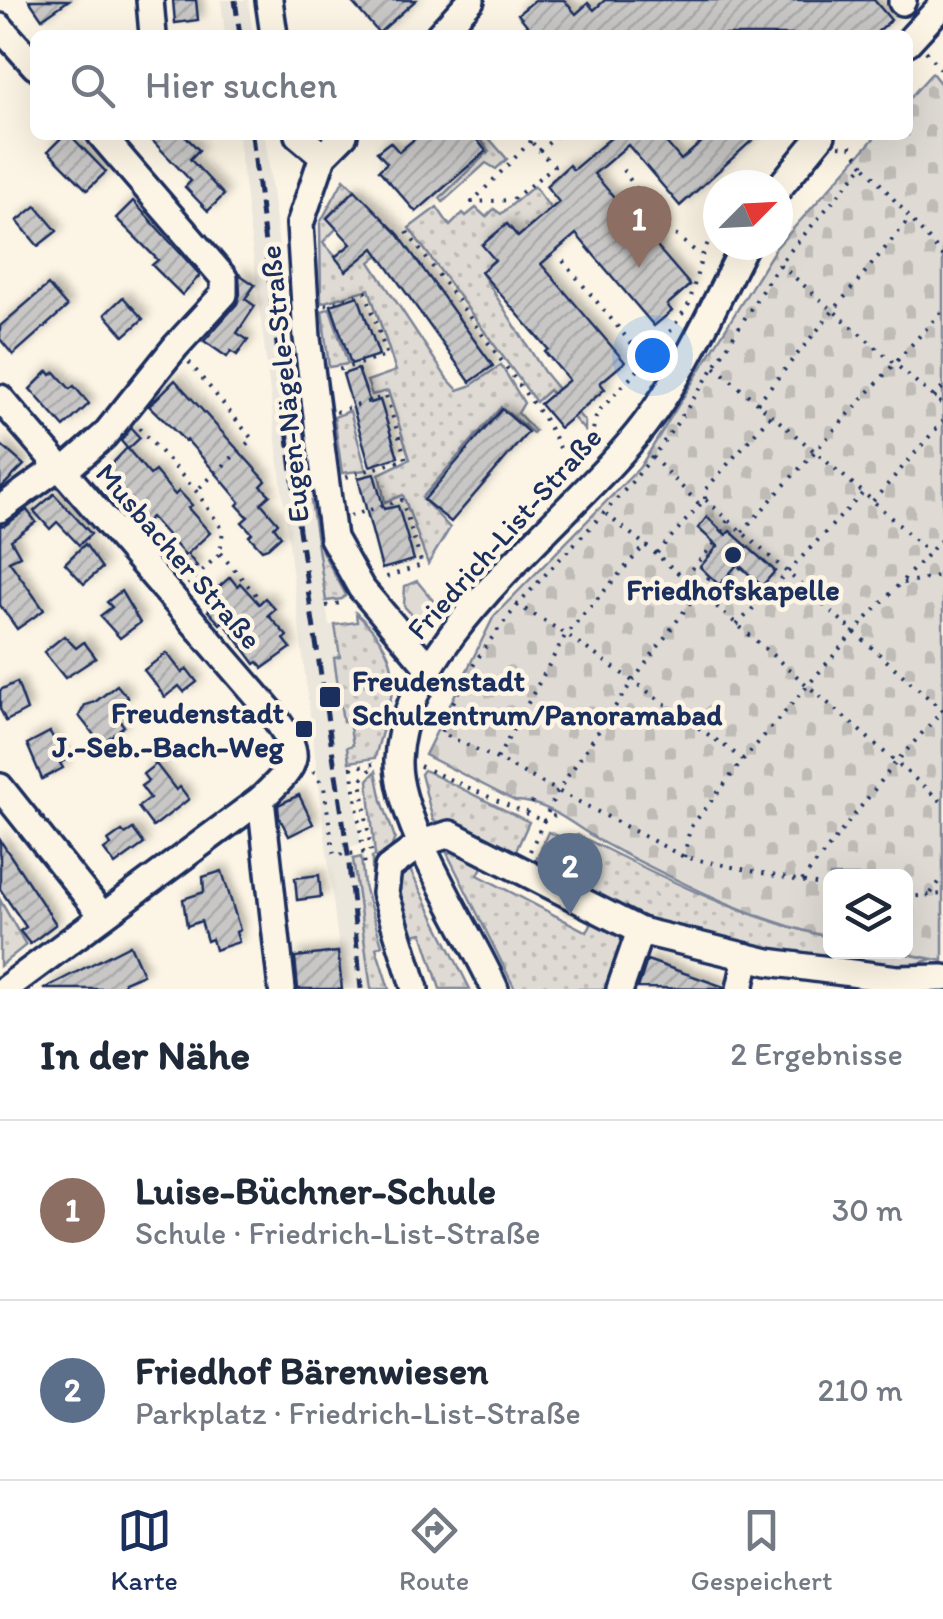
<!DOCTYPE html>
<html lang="de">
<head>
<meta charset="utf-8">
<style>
  :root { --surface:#fff; --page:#f2f2f3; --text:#1f2937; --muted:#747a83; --line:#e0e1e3; --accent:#1b2f5e }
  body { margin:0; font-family:Itim,sans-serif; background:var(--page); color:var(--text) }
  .controls { position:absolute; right:30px; bottom:30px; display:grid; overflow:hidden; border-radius:15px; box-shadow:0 10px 40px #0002 }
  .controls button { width:90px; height:90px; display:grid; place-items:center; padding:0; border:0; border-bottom:2px solid var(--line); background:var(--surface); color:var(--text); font:50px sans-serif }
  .compass { position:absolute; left:703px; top:170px; width:90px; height:90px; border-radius:50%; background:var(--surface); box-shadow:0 10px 40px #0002; rotate:66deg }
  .you { position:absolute; left:652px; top:355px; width:35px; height:35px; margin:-25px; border:8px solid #fff; border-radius:50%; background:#1a73e8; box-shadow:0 0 0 15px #1a73e833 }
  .badge { display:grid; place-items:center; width:65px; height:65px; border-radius:50%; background:var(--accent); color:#fff; font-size:32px; font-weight:700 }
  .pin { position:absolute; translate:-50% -82px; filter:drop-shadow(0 2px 5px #0008) }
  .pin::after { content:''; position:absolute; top:52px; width:35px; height:30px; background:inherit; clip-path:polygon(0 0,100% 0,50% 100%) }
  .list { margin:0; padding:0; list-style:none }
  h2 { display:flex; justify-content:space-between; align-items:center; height:130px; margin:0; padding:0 40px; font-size:42px }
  h2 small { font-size:32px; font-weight:400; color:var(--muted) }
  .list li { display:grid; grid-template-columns:65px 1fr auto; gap:30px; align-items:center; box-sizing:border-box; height:180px; padding:0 40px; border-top:2px solid var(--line) }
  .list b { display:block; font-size:38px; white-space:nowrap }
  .list p { margin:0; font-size:32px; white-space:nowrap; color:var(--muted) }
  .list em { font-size:32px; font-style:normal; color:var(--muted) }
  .icon { flex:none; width:55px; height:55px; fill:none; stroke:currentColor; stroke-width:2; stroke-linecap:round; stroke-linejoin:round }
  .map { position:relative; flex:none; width:943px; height:989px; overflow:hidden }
  .search { position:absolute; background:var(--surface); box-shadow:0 10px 40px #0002; left:30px; right:30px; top:30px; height:110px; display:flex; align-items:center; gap:25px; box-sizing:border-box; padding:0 35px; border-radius:15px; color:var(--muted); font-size:38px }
  .sheet { height:490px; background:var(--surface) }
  nav { display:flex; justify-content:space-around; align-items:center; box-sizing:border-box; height:140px; border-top:2px solid var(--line); background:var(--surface); font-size:28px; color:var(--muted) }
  nav a { display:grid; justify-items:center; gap:5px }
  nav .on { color:var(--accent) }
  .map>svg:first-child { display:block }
</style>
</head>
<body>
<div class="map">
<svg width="943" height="989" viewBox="0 0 943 989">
  <defs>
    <pattern id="grass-dots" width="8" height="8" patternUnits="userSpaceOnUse" patternTransform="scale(2.5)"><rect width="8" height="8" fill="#dfdbd4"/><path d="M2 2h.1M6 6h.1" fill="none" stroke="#bfbcb8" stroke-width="1.8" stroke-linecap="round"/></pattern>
    <pattern id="cemetery-stones" width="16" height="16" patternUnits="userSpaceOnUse" patternTransform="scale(2.5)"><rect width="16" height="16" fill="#dfdbd4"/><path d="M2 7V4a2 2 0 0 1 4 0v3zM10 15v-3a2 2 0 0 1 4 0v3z" fill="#bfbcb8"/></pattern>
    <pattern id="park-tufts" width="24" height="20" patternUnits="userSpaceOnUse" patternTransform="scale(2.5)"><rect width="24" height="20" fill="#dfdbd4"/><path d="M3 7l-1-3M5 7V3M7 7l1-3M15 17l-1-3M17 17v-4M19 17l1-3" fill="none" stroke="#bfbcb8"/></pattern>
    <pattern id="building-hatch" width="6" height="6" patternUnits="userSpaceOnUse" patternTransform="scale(2.5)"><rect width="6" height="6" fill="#c8c7c6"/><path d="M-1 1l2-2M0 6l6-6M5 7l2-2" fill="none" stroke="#ababac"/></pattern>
    <filter id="shadow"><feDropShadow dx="5" dy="-5" stdDeviation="5" flood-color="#0004"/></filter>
  </defs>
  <rect width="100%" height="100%" fill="#fcf5e5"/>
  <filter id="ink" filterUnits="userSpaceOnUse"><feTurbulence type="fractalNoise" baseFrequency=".01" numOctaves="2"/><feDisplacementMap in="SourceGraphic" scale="20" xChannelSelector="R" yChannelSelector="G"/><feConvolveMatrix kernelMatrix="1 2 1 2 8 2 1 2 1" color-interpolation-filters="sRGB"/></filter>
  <g filter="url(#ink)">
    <!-- built -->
    <g fill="#ece7dc">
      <path d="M221,0H248L253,35H225Z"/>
      <path d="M238,135H265L311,501L329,625H335L340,657L335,658L344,722L349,721L353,746L347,747L361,844L351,846L371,989H344Z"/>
    </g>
    <!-- grass -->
    <g fill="url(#grass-dots)" stroke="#7d8599" stroke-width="2.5">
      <path d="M477,135H486L507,159L496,169L486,163L443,202L440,198L489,151Z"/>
      <path d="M344,179L355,190L327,217L337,228L323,242L347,270L395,230L401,237L370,262L446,377L458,390L470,386L501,365L524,403L518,413L535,431L533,433L501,407L422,498L450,528L428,564L403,495L385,502L379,474L410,459L388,391L372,395L367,381L396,371L369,289L321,303L320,223Z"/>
      <path d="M534,186L551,209L518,237L507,224L483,245L495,260L481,272L544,372L585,422V431L549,390L536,402L409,228L437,207L450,226L463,213L466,216L476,208L486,217L494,209L501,214Z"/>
      <path d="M330,308L348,364L329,367L322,311Z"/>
      <path d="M350,411L366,470L342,473L334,417Z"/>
      <path d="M311,501H314L322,551L346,595L342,599L326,601Z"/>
      <path d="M356,613C414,666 390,694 375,758L349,762L347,747L353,745L349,722H343L334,658L340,657L335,625L357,622Z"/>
      <path d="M424,770L529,822L514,855L433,820L421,774Z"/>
      <path d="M376,771L382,801L395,838L379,878L382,926L372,889V857L375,856L368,780Z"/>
      <path d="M548,832L568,840L578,835C659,876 742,918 830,937V952H897L932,959L897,970L784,956L675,930L586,896L534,865Z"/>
      <path d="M457,851L484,863L478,875L587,932L594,920L630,936L615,989H515L447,853Z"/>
      <path d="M361,857L364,886L382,945L376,948L389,989H371L353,859Z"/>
      <path d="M409,868L470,989H440L422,933L410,936L396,900L398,875Z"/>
      <path d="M0,900L26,945L0,966Z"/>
    </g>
    <!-- cemetery -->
    <path fill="url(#cemetery-stones)" stroke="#7d8599" stroke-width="2.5" d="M932,73L943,87V961L897,952H906V876H830V937C754,921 680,882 611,847C580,832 551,801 515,801L425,755L494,616L640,467L775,249L877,135H908V100Z"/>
    <!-- park -->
    <path fill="url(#park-tufts)" stroke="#7d8599" stroke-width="2.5" d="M417,581L440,609L428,618L413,616L404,606L405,586Z"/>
    <!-- building -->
    <g fill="url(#building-hatch)" stroke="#1b2f5e" stroke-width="2.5" filter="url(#shadow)">
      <path d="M29,0H69L42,19Z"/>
      <path d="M173,0H196L198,20L175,23Z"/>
      <path d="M350,0H416L379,33Z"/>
      <path d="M535,0H564L576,14L588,3L594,10L605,0H874L891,20L874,35H535L518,14Z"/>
      <path d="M64,135H70L106,172L87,190L48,151Z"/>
      <path d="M147,135H184L199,150L190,159L224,195L208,211L185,187L191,181Z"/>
      <path d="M419,135H473L486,151L416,212L379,170L387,163L377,152L390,142L399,152Z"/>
      <path d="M614,135H660L681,160L710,135H758L680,206L628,145L594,174L690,285L667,305L672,311L654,326L576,234L541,264L625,362L600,383L605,389L560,428L540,404L569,380L545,352L548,349L481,272L495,260L482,245L507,224L518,237L559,202L546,186L569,165L573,170Z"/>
      <path d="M355,190L398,234L493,366L470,382L374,248L346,271L335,257L351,244L327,218Z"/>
      <path d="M133,201L200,275L182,295L152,265L158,260L116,218Z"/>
      <path d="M36,206L57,231L38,246L17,221Z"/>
      <path d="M239,274L255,285L245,299L255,306L237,333L248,340L237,355L231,351L227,357L204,341L237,304L240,294Z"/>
      <path d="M48,285L67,307L13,355L0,339V326Z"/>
      <path d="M358,296L379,355L351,364L331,305Z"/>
      <path d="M123,297L143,319L124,336L105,314Z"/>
      <path d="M358,369L370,403L380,400L398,457L370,466L343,374Z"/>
      <path d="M48,371L51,375L55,372L70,389L74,386L89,404L64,427L30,389Z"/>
      <path d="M175,380L266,481L261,486L270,495L261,503L278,523L274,527L281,536L268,548L262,550L249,536L252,533L242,522L248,517L237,505L240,502L220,478L187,440L185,441L149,406Z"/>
      <path d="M502,409L528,432L451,522L424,500Z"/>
      <path d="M131,428L140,438L128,449L150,475L155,471L175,495L179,491L192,505L188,508L210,533L187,554L197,566L181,580L171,568L185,555L151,517L136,530L125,517L135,508L104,472L127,448L121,441Z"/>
      <path d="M0,444L24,465L0,489Z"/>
      <path d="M374,474L384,509L398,506L414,560L382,569L358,478Z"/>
      <path d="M54,494L91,534L79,545L57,522L50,529L34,511Z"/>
      <path d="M27,510L36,522L11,540L20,556L9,561L44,610L17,629L0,605V525L4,526Z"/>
      <path d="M707,517L726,535L730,531L775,571L762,586L738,564L719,585L700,567L718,546L698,528Z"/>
      <path d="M85,544L102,568L84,584L65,563Z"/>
      <path d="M230,577L237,586L240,583L259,604L265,598L275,609L268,615L287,636L284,639L291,648L263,668L258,662L255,664L223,621L220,624L208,611L211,608L206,602L214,595L212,593Z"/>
      <path d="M121,591L140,623L120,638L100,616L112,607L107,602Z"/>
      <path d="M64,636L76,648L84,642L96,658L65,678L44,652Z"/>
      <path d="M167,653L182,673L187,669L197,682L184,692L179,686L165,697L144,670Z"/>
      <path d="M17,682L27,710L6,721L0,709V690Z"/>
      <path d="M117,685L128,698L112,711L124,726L101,744L79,716L85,705L95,702Z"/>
      <path d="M50,732L65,760L60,763L63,768L42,779L27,744Z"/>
      <path d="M156,764L176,790L180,787L189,799L153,827L138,807L150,798L141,786L148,781L143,774Z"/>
      <path d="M299,795L313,824L289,836L279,817L278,805Z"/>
      <path d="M133,829L144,844L115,865L104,850L111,845L108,841L122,831L125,834Z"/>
      <path d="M0,840L56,924L30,944L20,931L26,927L0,889Z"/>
      <path d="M222,871L240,930L236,932L239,942L215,950L212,939L207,941L201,921L187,926L183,899L204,892L203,877Z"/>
      <path d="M319,875L321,897L297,900L295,878Z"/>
      <path d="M130,945L143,974L124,982L125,985L116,989H43Z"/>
      <path d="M338,952L342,989H298L295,957Z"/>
      <path d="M647,960L724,987V989L638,988Z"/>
    </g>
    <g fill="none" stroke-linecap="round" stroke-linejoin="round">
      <defs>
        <g id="minor">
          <path d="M150,0L153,35"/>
          <path d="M269,0L274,35"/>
          <path d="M902,2L903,0"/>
          <path d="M0,27L35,66"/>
          <path d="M439,35L471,0"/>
          <path d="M908,42L943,4"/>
          <path d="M298,135L323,156"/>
          <path d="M344,135L323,156L300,224L307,338L333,538L361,588L428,667"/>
          <path d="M778,189L822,135"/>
          <path d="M0,398L271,712C304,758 300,761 261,799L5,989"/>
          <path d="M63,472L104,436L176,346L224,294V278L101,135"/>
          <path d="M0,509L58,467"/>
          <path d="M0,787L102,915"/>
          <path d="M261,799L282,989"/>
          <path d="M415,989L385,893L388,868L422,843L450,834L640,931L768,962L897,979L943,978"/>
          <path d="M495,989C469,930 396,821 398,760C402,639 575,517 645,424C686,370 714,304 745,245"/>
          <path d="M620,989L640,931"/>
          <path d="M740,989L747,957"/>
        </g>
      </defs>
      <!-- minor casing -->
      <use href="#minor" stroke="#1b2f5e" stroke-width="32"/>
      <!-- path -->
      <g stroke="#1b2f5e" stroke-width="4" stroke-dasharray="2.5 8" stroke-linecap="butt">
        <path d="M509,35L514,30"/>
        <path d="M926,51L943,72"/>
        <path d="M526,135L539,151L558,135"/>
        <path d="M531,141L472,202L512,200L554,166L539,151"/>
        <path d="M839,146L851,147L864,165"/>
        <path d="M623,170L662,224L700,255"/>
        <path d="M407,232L545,420L560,448"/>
        <path d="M943,256L864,165L779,264L943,405"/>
        <path d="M563,261L646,361"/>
        <path d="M325,305L366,292L387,356L334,371"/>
        <path d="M189,362L252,439L196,491"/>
        <path d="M715,367L873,501L929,553"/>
        <path d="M934,398L943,387"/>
        <path d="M757,403L910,218"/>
        <path d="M336,412L386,396L406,459L346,477"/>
        <path d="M139,428L196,491L223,530L220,553L188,585"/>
        <path d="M598,449L592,434L597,413L658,349L689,304L702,256L718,220"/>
        <path d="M652,457L700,505"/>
        <path d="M705,499V490L771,415"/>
        <path d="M873,501L943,421"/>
        <path d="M606,514L645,545"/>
        <path d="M350,516L402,500L422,565L381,579"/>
        <path d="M723,532L722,528L729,519"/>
        <path d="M742,532L943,310"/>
        <path d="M220,553L257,596"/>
        <path d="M656,554L645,545L566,634L497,759L684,857L830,887"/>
        <path d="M940,576L943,561"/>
        <path d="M685,577L715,543"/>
        <path d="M903,583L943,575"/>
        <path d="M711,600L741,567"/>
        <path d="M516,604L566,634L743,759"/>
        <path d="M326,606L345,602"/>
        <path d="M737,625L863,493"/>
        <path d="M943,711L705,499L656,554L943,803"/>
        <path d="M497,759L441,733C480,618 581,549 653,456C699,396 738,327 779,264"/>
        <path d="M420,766L543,821"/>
        <path d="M352,767L365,866"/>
        <path d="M350,768L374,764"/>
        <path d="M313,771L324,787L334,855L371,852L361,780L376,764"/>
        <path d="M527,813L534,799"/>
        <path d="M543,821L562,812"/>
        <path d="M530,851L557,792L632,682L710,576"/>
        <path d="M684,857L690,828L744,759L854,632L943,538"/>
        <path d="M802,881L897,761L942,711"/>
        <path d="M931,893L943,877"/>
        <path d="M906,897L943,894"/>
      </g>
      <!-- minor -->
      <use href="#minor" stroke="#fcf5e5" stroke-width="25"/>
      <!-- rail -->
      <g stroke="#1b2f5e" stroke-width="5" stroke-dasharray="15 8" stroke-linecap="butt">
        <path d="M235,0L240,35"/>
        <path d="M252,135L299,530L348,854L361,989"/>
      </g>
    </g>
  </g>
  <!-- markers -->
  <g fill="#1b2f5e" stroke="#fcf5e5" stroke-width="4">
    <circle cx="733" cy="555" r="10"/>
    <rect x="318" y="685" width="24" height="24" rx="5"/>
    <rect x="294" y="719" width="20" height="20" rx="5"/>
  </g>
  <g text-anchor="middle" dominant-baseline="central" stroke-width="9" stroke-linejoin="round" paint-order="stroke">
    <!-- street labels -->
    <g font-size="30" fill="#1b2f5e" stroke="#fcf5e5">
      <text transform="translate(284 384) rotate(-96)">Eugen-Nägele-Straße</text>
      <text transform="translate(504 533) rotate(-48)">Friedrich-List-Straße</text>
      <text transform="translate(179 556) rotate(49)">Musbacher Straße</text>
    </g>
    <!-- poi labels -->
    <g font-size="30" font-weight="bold" fill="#1b2f5e" stroke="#fcf5e5">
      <text x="733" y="589">Friedhofskapelle</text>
      <text x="352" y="680" text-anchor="start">Freudenstadt<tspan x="352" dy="34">Schulzentrum/Panoramabad</tspan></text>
      <text x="284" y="712" text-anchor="end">Freudenstadt<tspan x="284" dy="34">J.-Seb.-Bach-Weg</tspan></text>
    </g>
  </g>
</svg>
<div class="controls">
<button><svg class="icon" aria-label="layers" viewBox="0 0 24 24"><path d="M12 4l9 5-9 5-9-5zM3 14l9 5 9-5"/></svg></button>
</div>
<svg class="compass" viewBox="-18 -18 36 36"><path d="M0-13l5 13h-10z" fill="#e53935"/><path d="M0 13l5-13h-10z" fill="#747a83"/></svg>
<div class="you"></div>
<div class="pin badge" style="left:639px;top:268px;background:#8d6e63">1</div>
<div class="pin badge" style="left:570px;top:915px;background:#5c6f8a">2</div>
<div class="search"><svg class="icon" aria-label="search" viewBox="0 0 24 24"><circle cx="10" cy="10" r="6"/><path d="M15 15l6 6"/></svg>Hier suchen</div>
</div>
<section class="sheet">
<h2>In der Nähe<small>2 Ergebnisse</small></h2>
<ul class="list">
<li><span class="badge" style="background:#8d6e63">1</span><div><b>Luise-Büchner-Schule</b><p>Schule · Friedrich-List-Straße</p></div><em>30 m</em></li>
<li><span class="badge" style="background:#5c6f8a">2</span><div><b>Friedhof Bärenwiesen</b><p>Parkplatz · Friedrich-List-Straße</p></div><em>210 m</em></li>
</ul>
</section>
<nav>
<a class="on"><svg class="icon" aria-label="map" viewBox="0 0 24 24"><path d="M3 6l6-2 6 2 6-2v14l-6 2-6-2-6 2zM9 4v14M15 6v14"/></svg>Karte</a>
<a><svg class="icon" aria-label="directions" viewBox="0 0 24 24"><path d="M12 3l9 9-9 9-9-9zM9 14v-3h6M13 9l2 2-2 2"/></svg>Route</a>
<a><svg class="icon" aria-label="saved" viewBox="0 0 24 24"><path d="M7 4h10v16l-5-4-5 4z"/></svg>Gespeichert</a>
</nav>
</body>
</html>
